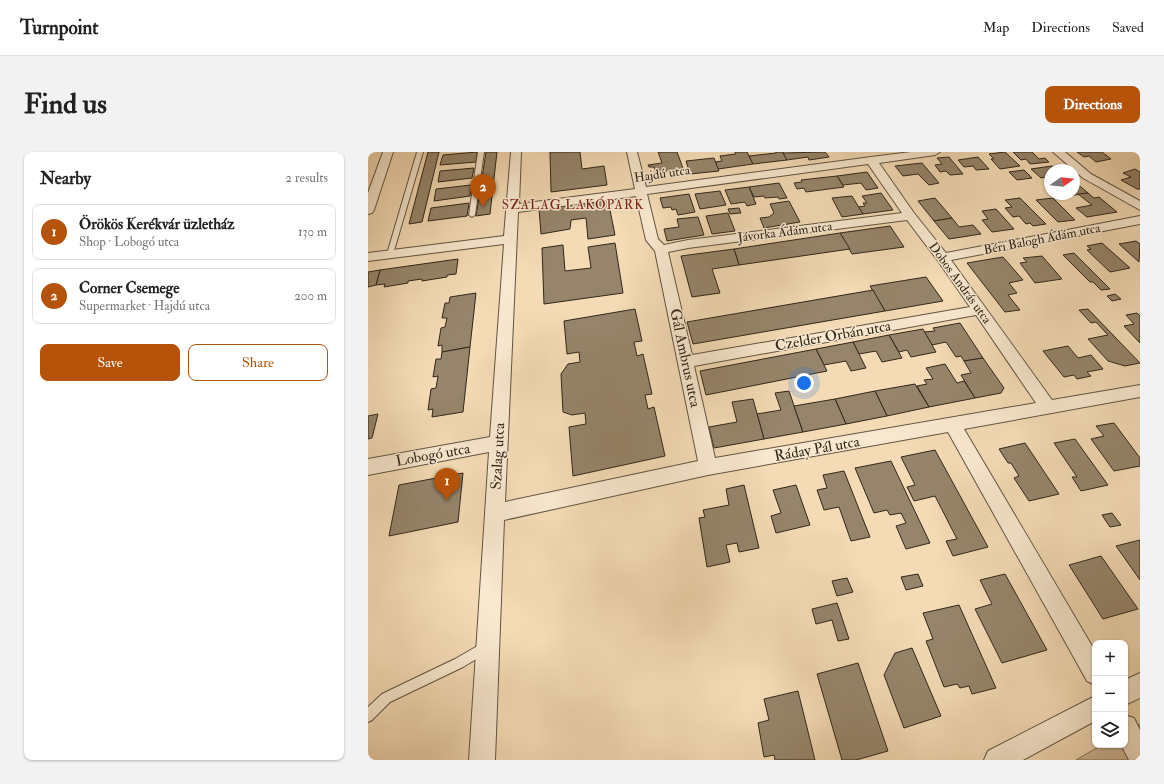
<!DOCTYPE html>
<html lang="en">
<head>
<meta charset="utf-8">
<style>
  :root { --surface:#fff; --page:#f2f2f2; --text:#222; --muted:#767676; --line:#e0e0e0; --accent:#b45309 }
  body { margin:0; font-family:"IM FELL Double Pica",serif; background:var(--page); color:var(--text) }
  .controls { position:absolute; right:12px; bottom:12px; display:grid; overflow:hidden; border-radius:8px; box-shadow:0 1px 3px #0004 }
  .controls button { width:36px; height:36px; display:grid; place-items:center; padding:0; border:0; border-bottom:1px solid var(--line); background:var(--surface); color:var(--text); font:20px sans-serif }
  .compass { position:absolute; left:676px; top:12px; width:36px; height:36px; border-radius:50%; background:var(--surface); box-shadow:0 1px 3px #0004; rotate:76deg }
  .you { position:absolute; left:436px; top:231px; width:14px; height:14px; margin:-10px; border:3px solid #fff; border-radius:50%; background:#1a73e8; box-shadow:0 0 0 6px #1a73e833 }
  .badge { display:grid; place-items:center; width:26px; height:26px; border-radius:50%; background:var(--accent); color:#fff; font-size:13px; font-weight:700 }
  .pin { position:absolute; translate:-50% -33px; filter:drop-shadow(0 1px 2px #0008) }
  .pin::after { content:''; position:absolute; top:21px; width:14px; height:12px; background:inherit; clip-path:polygon(0 0,100% 0,50% 100%) }
  .list { margin:0; padding:0; list-style:none }
  h2 { display:flex; justify-content:space-between; align-items:center; height:52px; margin:0; padding:0 16px; font-size:17px }
  h2 small { font-size:13px; font-weight:400; color:var(--muted) }
  .list li { display:grid; grid-template-columns:26px 1fr auto; gap:12px; align-items:center; box-sizing:border-box; height:56px; margin:0 8px 8px; padding:0 8px; border:1px solid var(--line); border-radius:8px }
  .list b { display:block; font-size:15px; white-space:nowrap }
  .list p { margin:0; font-size:13px; white-space:nowrap; color:var(--muted) }
  .list em { font-size:13px; font-style:normal; color:var(--muted) }
  .actions { display:flex; gap:8px; padding:12px 16px }
  .actions a { flex:1; padding:9px 0; border:1px solid var(--accent); border-radius:8px; text-align:center; font-size:14px; color:var(--accent) }
  .actions .main { background:var(--accent); color:#fff }
  .icon { flex:none; width:22px; height:22px; fill:none; stroke:currentColor; stroke-width:2; stroke-linecap:round; stroke-linejoin:round }
  .map { position:relative; flex:none; width:772px; height:608px; overflow:hidden; border-radius:8px }
  header { display:flex; align-items:center; gap:24px; box-sizing:border-box; height:56px; padding:0 20px; background:var(--surface); border-bottom:1px solid var(--line) }
  header strong { font-size:19px }
  nav { display:flex; gap:22px; margin-inline-start:auto; font-size:14px }
  .intro { display:flex; align-items:center; justify-content:space-between; box-sizing:border-box; height:96px; padding:0 24px }
  h1 { margin:0; font-size:28px }
  .button { padding:10px 18px; border-radius:8px; background:var(--accent); color:#fff; font-size:14px; font-weight:700 }
  main { display:flex; gap:24px; padding:0 24px }
  aside { flex:1; background:var(--surface); border-radius:8px; box-shadow:0 1px 3px #0004 }
  .map>svg:first-child { display:block }
</style>
</head>
<body>
<header>
<strong>Turnpoint</strong>
<nav><a>Map</a><a>Directions</a><a>Saved</a></nav>
</header>
<div class="intro"><h1>Find us</h1><a class="button">Directions</a></div>
<main>
<aside>
<h2>Nearby<small>2 results</small></h2>
<ul class="list">
<li><span class="badge">1</span><div><b>Örökös Kerékvár üzletház</b><p>Shop · Lobogó utca</p></div><em>130 m</em></li>
<li><span class="badge">2</span><div><b>Corner Csemege</b><p>Supermarket · Hajdú utca</p></div><em>200 m</em></li>
</ul>
<div class="actions"><a class="main">Save</a><a>Share</a></div>
</aside>
<div class="map">
<svg width="772" height="608" viewBox="0 0 772 608">
  <rect width="100%" height="100%" fill="#f4dbb5"/>
  <filter id="stains"><feTurbulence type="fractalNoise" baseFrequency=".005" numOctaves="4"/><feColorMatrix values="0 0 0 0 .2 0 0 0 0 .09 0 0 0 0 .02 0 0 0 .5 -.17"/></filter>
  <radialGradient id="worn" r=".72"><stop offset=".6" stop-color="#630" stop-opacity="0"/><stop offset="1" stop-color="#630" stop-opacity=".3"/></radialGradient>
  <!-- green -->
  <path fill="#d3bc9b" stroke="#82725a" d="M772,572V608H708L734,593H757V580Z"/>
  <!-- building -->
  <g fill="#96856b" stroke="#30271a">
    <path d="M60,0H71L54,70L41,72Z"/>
    <path d="M109,0L108,10L72,13L75,3Z"/>
    <path d="M118,0H129L122,62L108,64Z"/>
    <path d="M182,0H212L214,17L236,14L239,33L183,40Z"/>
    <path d="M290,0H309L316,19L307,20L306,18L288,21L286,15H281L280,13L294,11Z"/>
    <path d="M367,0H379L385,12L350,17L347,10L354,9L352,4L368,2Z"/>
    <path d="M408,0H415L419,8L385,12L381,4L408,1Z"/>
    <path d="M457,0L461,5L441,8L440,5L419,8L415,1Z"/>
    <path d="M637,0L652,14L632,17L623,7H626L621,2Z"/>
    <path d="M645,0H664L671,7L677,6L681,10L662,12L658,7L653,8Z"/>
    <path d="M709,0H734L743,7L728,10L721,4L716,5Z"/>
    <path d="M581,5L595,22L582,23L578,19L572,20L567,13L574,12L569,6Z"/>
    <path d="M610,5L621,17L608,18L605,14L596,15L590,8Z"/>
    <path d="M346,6L351,19L322,22L318,9Z"/>
    <path d="M554,11L571,31L561,33L550,22L535,24L527,14Z"/>
    <path d="M684,14L689,18H682V30L676,25L673,26L663,17Z"/>
    <path d="M106,16L104,26L70,30L72,19Z"/>
    <path d="M767,17L772,20V37H769L753,28L763,25L755,21Z"/>
    <path d="M656,18L664,26L649,28L641,20Z"/>
    <path d="M499,20L510,36L498,38L493,31L475,33L469,24Z"/>
    <path d="M469,24L476,35L438,40L436,36L429,37L426,31L434,30L433,28Z"/>
    <path d="M706,29L720,41L694,45L691,42H706Z"/>
    <path d="M411,31L419,46L411,47L410,45L397,46L396,44L386,45L381,35Z"/>
    <path d="M103,33L102,44L66,49L68,37Z"/>
    <path d="M381,35L388,52L379,54L377,50L363,52L357,38Z"/>
    <path d="M352,39L358,53L332,57L327,42Z"/>
    <path d="M513,41L525,58L495,62L490,55L497,54L495,51H499L494,44Z"/>
    <path d="M720,41L726,46L731,45L749,60L719,65L708,56L724,53L710,42Z"/>
    <path d="M321,42L327,60L310,63L308,57L304,58L303,55L295,56L292,46Z"/>
    <path d="M484,44L495,62L474,65L464,46Z"/>
    <path d="M567,46L584,66L566,69L550,49Z"/>
    <path d="M652,46L678,72L665,74L662,71L658,72L651,64L645,65L637,56L644,55L637,48Z"/>
    <path d="M685,46L707,68L690,70L668,48Z"/>
    <path d="M240,48L247,83L220,87L218,66L203,68L202,77L173,82L171,57Z"/>
    <path d="M421,49L432,70L396,76L392,66L401,65L406,61L402,52Z"/>
    <path d="M101,51L99,64L60,69L63,56Z"/>
    <path d="M371,56L373,61L362,62L360,57Z"/>
    <path d="M628,57L646,77L624,80L614,68L620,67L614,59Z"/>
    <path d="M360,61L367,79L344,82L338,64Z"/>
    <path d="M330,65L336,83L299,89L296,77L311,75L309,67Z"/>
    <path d="M584,66L591,75L605,73L613,82L581,87L566,69Z"/>
    <path d="M522,74L536,95L484,102L472,81Z"/>
    <path d="M472,81L482,97L371,113L366,97Z"/>
    <path d="M768,89L772,92L771,110L751,92Z"/>
    <path d="M247,91L255,141L176,152L174,96L195,93L197,119L223,116L220,95Z"/>
    <path d="M734,91L762,116L742,120L719,98L723,97L719,94Z"/>
    <path d="M366,97L371,113L344,117L352,141L324,145L313,104Z"/>
    <path d="M706,101L742,137L733,138L725,130H722L695,103Z"/>
    <path d="M674,104L694,127L667,131L652,111L659,110L655,106Z"/>
    <path d="M635,105L655,128L641,131L649,141L640,143L652,158L637,160L599,111Z"/>
    <path d="M90,107L88,122L79,123V125L54,129V127L40,129V131L16,135L17,132L8,133L12,118Z"/>
    <path d="M12,118L8,133L0,135V120Z"/>
    <path d="M558,125L575,149L517,159L502,134Z"/>
    <path d="M505,138L517,159L325,192L319,170Z"/>
    <path d="M108,141L102,195L74,200V193L70,194L73,176L77,175L79,166H74L77,151H81L82,145Z"/>
    <path d="M747,142L753,147L744,149L739,144Z"/>
    <path d="M267,157L274,189L266,190L269,204L275,202L284,242L277,243L280,257L286,255L297,304L205,324L201,275L218,272L217,261L204,263L195,260L193,222L200,212L212,210L211,200L199,202L196,169Z"/>
    <path d="M720,157L772,211L757,214L740,209L720,187L740,183L728,170L723,171L711,158Z"/>
    <path d="M769,161L772,164V191L756,174L766,172L758,163Z"/>
    <path d="M592,171L615,206L596,209L593,204L588,205L578,190L564,193L556,180L567,179L565,176Z"/>
    <path d="M555,177L568,200L543,205L539,198L531,200L521,183Z"/>
    <path d="M521,183L534,206L514,210L508,199L491,202L485,190Z"/>
    <path d="M485,190L498,216L483,219L478,209L456,213L448,197Z"/>
    <path d="M700,194L710,206L723,203L735,217L719,220L723,224L709,227L706,223L696,225L675,199Z"/>
    <path d="M102,195L95,260L64,265L65,257L60,258L63,237L68,236L70,224L65,225L68,207H73L74,200Z"/>
    <path d="M448,197L459,219L338,243L332,219Z"/>
    <path d="M615,206L636,236L633,241L607,246L593,223L603,221L596,209Z"/>
    <path d="M577,212L589,231L596,229L607,246L561,255L549,234L559,232L556,228L565,227L558,216Z"/>
    <path d="M547,232L561,255L519,264L507,239Z"/>
    <path d="M421,239L435,280L396,287L389,262L413,258L407,241Z"/>
    <path d="M507,239L519,264L478,272L467,247Z"/>
    <path d="M385,247L396,287L346,296L341,275L369,270L364,250Z"/>
    <path d="M467,247L478,272L435,280L426,254Z"/>
    <path d="M10,262L4,286L0,287V264Z"/>
    <path d="M746,271L772,306V314L746,319L723,287L736,284L728,274Z"/>
    <path d="M707,287L740,333L713,339L704,325H709L686,291Z"/>
    <path d="M657,291L691,342L661,349L646,326L651,324L643,311H640L631,297Z"/>
    <path d="M567,298L620,395L585,404L578,389L589,387L567,344L546,349L539,335L547,333L533,305Z"/>
    <path d="M523,309L562,391L538,397L528,374L538,371L533,361L522,363L519,358L506,361L487,316Z"/>
    <path d="M476,319L502,385L483,389L471,355L456,358L449,338L459,336L455,323Z"/>
    <path d="M95,321L90,370L21,384L31,333Z"/>
    <path d="M376,333L391,396L371,400L369,391L358,393L362,410L339,415L331,366L337,365L335,358L361,353L358,337Z"/>
    <path d="M428,333L442,373L408,381L403,364L413,361L405,338Z"/>
    <path d="M744,361L753,373L742,375L734,363Z"/>
    <path d="M772,388V428L748,394Z"/>
    <path d="M733,404L770,457L735,467L701,413Z"/>
    <path d="M550,422L555,434L538,438L533,425Z"/>
    <path d="M637,422L679,498L634,511L607,457L624,452L612,428Z"/>
    <path d="M479,426L485,440L469,444L464,429Z"/>
    <path d="M469,451L481,487L470,489L464,468L448,472L444,457Z"/>
    <path d="M591,453L628,536L604,542L601,534L592,536L589,532L576,535L558,489L565,487L555,461Z"/>
    <path d="M544,496L573,564L536,576L516,523L527,501Z"/>
    <path d="M490,511L520,599L488,608H474L449,522Z"/>
    <path d="M430,539L447,608H407L406,603L396,605L390,571L401,568L396,547Z"/>
  </g>
  <g fill="none" stroke-linecap="round" stroke-linejoin="round">
    <defs>
      <g id="lane">
        <path d="M49,0H55L25,102L22,104L20,103L19,102Z"/>
        <path d="M110,0H116L107,63L104,65L101,63Z"/>
        <path d="M118,489L122,491L124,495L122,499L95,515L22,550L4,568L0,570V555L14,542L87,507Z"/>
      </g>
      <g id="street">
        <path d="M15,0H25L6,58L4,61L0,62V41Z"/>
        <path d="M143,0H153L151,52L267,37L259,0H269L278,35L503,5L543,0H572L567,3L511,11L546,61L578,101L772,64V72L583,108L684,248L772,233V245L596,277L727,499V533L719,529L580,280L340,323L136,368L127,608H101L121,300L0,323V307L122,285L136,92L0,109V101L136,84ZM500,12L534,61L320,88L296,93L290,87L279,42ZM268,44L278,88L287,99L330,309L137,350L150,60ZM539,68L570,109L602,155L324,203L300,100L320,96ZM608,163L668,251L347,306L326,214Z"/>
        <path d="M685,0H697L723,22L772,49V58L715,26Z"/>
        <path d="M772,521V546L757,553V528Z"/>
        <path d="M727,544V569L655,608H616L620,599Z"/>
        <path d="M757,563L766,566L772,578V608H761L753,593H757Z"/>
      </g>
    </defs>
    <!-- lane casing -->
    <use href="#lane" stroke="#615441" stroke-width="2"/>
    <!-- street casing -->
    <use href="#street" stroke="#615441" stroke-width="2"/>
    <!-- lane -->
    <use href="#lane" fill="#f8e8cf" fill-rule="evenodd"/>
    <!-- street -->
    <use href="#street" fill="#f8e8cf" fill-rule="evenodd"/>
  </g>
  <g text-anchor="middle" dominant-baseline="central" stroke-width="3" stroke-linejoin="round" paint-order="stroke">
    <!-- far-street labels -->
    <g font-size="13" fill="#30271a" stroke="#f8e8cf">
      <text transform="translate(294 22) rotate(-8)">Hajdú utca</text>
      <text transform="translate(417 80) rotate(-7)">Jávorka Ádám utca</text>
      <text transform="translate(674 87) rotate(-11)">Béri Balogh Ádám utca</text>
      <text transform="translate(592 131) rotate(54)">Dobos András utca</text>
    </g>
    <!-- far-neighbourhood labels -->
    <g font-size="13" letter-spacing="1" fill="#7a1f14" stroke="#f8e8cf">
      <text x="205" y="53">SZALAG LAKÓPARK</text>
    </g>
    <!-- street labels -->
    <g font-size="15" fill="#30271a" stroke="#f8e8cf">
      <text transform="translate(465 184) rotate(-10)">Czelder Orbán utca</text>
      <text transform="translate(317 206) rotate(78)">Gál Ambrus utca</text>
      <text transform="translate(449 297) rotate(-10)">Ráday Pál utca</text>
      <text transform="translate(65 303) rotate(-10)">Lobogó utca</text>
      <text transform="translate(130 304) rotate(-87)">Szalag utca</text>
    </g>
  </g>
  <rect width="100%" height="100%" filter="url(#stains)"/>
  <rect width="100%" height="100%" fill="url(#worn)"/>
</svg>
<div class="controls">
<button>+</button>
<button>−</button>
<button><svg class="icon" aria-label="layers" viewBox="0 0 24 24"><path d="M12 4l9 5-9 5-9-5zM3 14l9 5 9-5"/></svg></button>
</div>
<svg class="compass" viewBox="-18 -18 36 36"><path d="M0-13l5 13h-10z" fill="#e53935"/><path d="M0 13l5-13h-10z" fill="#767676"/></svg>
<div class="you"></div>
<div class="pin badge" style="left:79px;top:349px">1</div>
<div class="pin badge" style="left:115px;top:55px">2</div>
</div>
</main>
</body>
</html>
